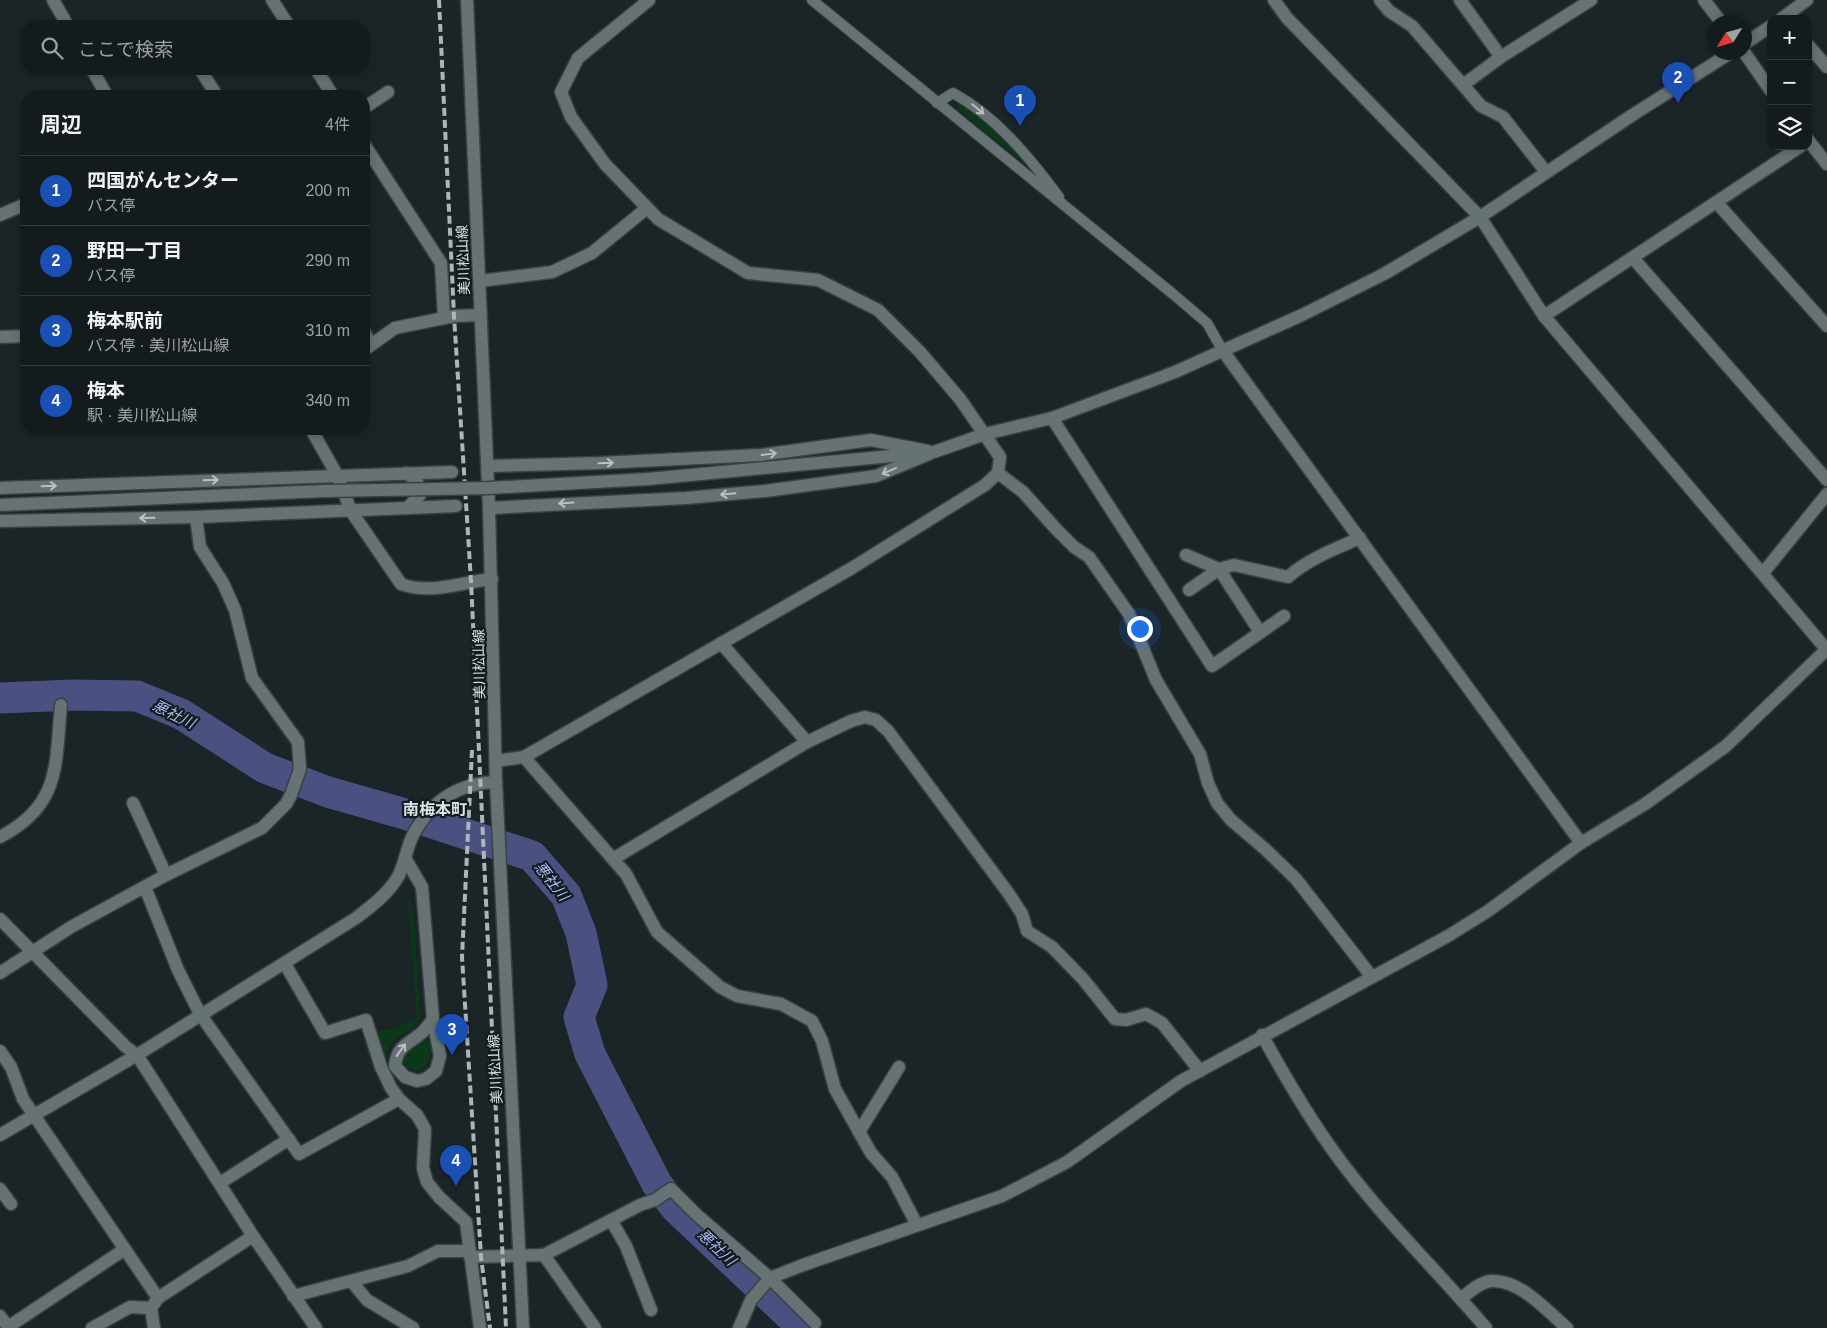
<!DOCTYPE html>
<html lang="ja">
<head>
<meta charset="utf-8">
<style>
  :root { --surface:#141b1d; --page:#21282a; --text:#f1f3f6; --muted:#9da1a4; --line:#33393b; --accent:#0b8043 }
  body { margin:0; font-family:Arial,"Noto Sans JP",sans-serif; background:var(--page); color:var(--text) }
  .controls { position:absolute; right:15px; top:15px; display:grid; overflow:hidden; border-radius:10px; box-shadow:0 2px 8px #0003 }
  .controls button { width:45px; height:45px; display:grid; place-items:center; padding:0; border:0; border-bottom:1px solid var(--line); background:var(--surface); color:var(--text); font:25px sans-serif }
  .compass { position:absolute; left:1707px; top:15px; width:45px; height:45px; border-radius:50%; background:var(--surface); box-shadow:0 2px 8px #0003; rotate:233deg }
  .you { position:absolute; left:1139px; top:628px; width:18px; height:18px; margin:-12px; border:4px solid #fff; border-radius:50%; background:#1a73e8; box-shadow:0 0 0 8px #1a73e833 }
  .badge { display:grid; place-items:center; width:32px; height:32px; border-radius:50%; background:var(--accent); color:#fff; font-size:16px; font-weight:700 }
  .pin { position:absolute; translate:-50% -41px; filter:drop-shadow(0 1px 2px #0008) }
  .pin::after { content:''; position:absolute; top:26px; width:18px; height:15px; background:inherit; clip-path:polygon(0 0,100% 0,50% 100%) }
  .list { margin:0; padding:0; list-style:none }
  h2 { display:flex; justify-content:space-between; align-items:center; height:65px; margin:0; padding:0 20px; font-size:21px }
  h2 small { font-size:16px; font-weight:400; color:var(--muted) }
  .list li { display:grid; grid-template-columns:32px 1fr auto; gap:15px; align-items:center; box-sizing:border-box; height:70px; padding:0 20px; border-top:1px solid var(--line) }
  .list b { display:block; font-size:19px; white-space:nowrap }
  .list p { margin:0; font-size:16px; white-space:nowrap; color:var(--muted) }
  .list em { font-size:16px; font-style:normal; color:var(--muted) }
  .icon { flex:none; width:28px; height:28px; fill:none; stroke:currentColor; stroke-width:2; stroke-linecap:round; stroke-linejoin:round }
  .map { position:relative; flex:none; width:1827px; height:1328px; overflow:hidden }
  .search { position:absolute; background:var(--surface); box-shadow:0 2px 8px #0003; left:20px; top:20px; width:350px; height:55px; display:flex; align-items:center; gap:12px; box-sizing:border-box; padding:0 18px; border-radius:20px; color:var(--muted); font-size:19px }
  .panel { position:absolute; background:var(--surface); box-shadow:0 2px 8px #0003; left:20px; top:90px; width:350px; height:345px; border-radius:20px }
  .map>svg:first-child { display:block }
</style>
</head>
<body>
<div class="map">
<svg width="1827" height="1328" viewBox="0 0 1827 1328">
  <rect width="100%" height="100%" fill="#1b2427"/>
  <!-- green -->
  <g fill="#0c381a">
    <path d="M959,103H962L985,120L1034,171L956,108Z"/>
    <path d="M408,898L414,919L420,1018C407,1043 383,1028 388,1068L376,1031L390,1030L417,1019Z"/>
    <path d="M429,1040C432,1054 431,1063 418,1071L405,1066C398,1051 417,1043 429,1040Z"/>
  </g>
  <g fill="none" stroke-linecap="round" stroke-linejoin="round">
    <!-- river -->
    <path stroke="#4a5080" stroke-width="31" d="M0,698L73,695L137,696L181,714L265,768L328,792L405,814L532,856L566,895L581,933L592,985L579,1017L590,1054L657,1184L676,1208L803,1328"/>
    <defs>
      <g id="service">
        <path d="M812,0L1173,294L1207,323L1223,351"/>
        <path d="M937,103L953,93C997,117 1029,157 1059,197"/>
      </g>
      <g id="minor">
        <path d="M53,0L68,26"/>
        <path d="M272,0L289,26"/>
        <path d="M1274,0L1287,18L1480,217L1544,316L1827,650"/>
        <path d="M1380,0L1389,11L1412,26L1481,106L1503,117L1546,172"/>
        <path d="M1460,0L1501,57"/>
        <path d="M1808,45L1827,67"/>
        <path d="M92,69L107,96"/>
        <path d="M200,69L217,96"/>
        <path d="M316,69L333,96"/>
        <path d="M1463,85L1501,57L1591,0"/>
        <path d="M364,108L388,92"/>
        <path d="M364,144L441,263L444,318"/>
        <path d="M1717,203L1827,326"/>
        <path d="M0,215L26,204"/>
        <path d="M1633,258L1827,480"/>
        <path d="M480,281L552,272L592,253L647,208"/>
        <path d="M1544,316L1801,146"/>
        <path d="M364,332L371,344"/>
        <path d="M0,337L26,336"/>
        <path d="M364,350L395,328L454,316L480,315"/>
        <path d="M1223,351L1581,843"/>
        <path d="M1052,418L1212,666L1284,616"/>
        <path d="M311,429L337,475L351,511L401,584C430,595 462,582 492,579"/>
        <path d="M488,466L600,463L760,455L871,440L928,451"/>
        <path d="M406,473L417,481L420,495L407,508"/>
        <path d="M998,473L1023,492L1056,529L1074,547L1089,557L1129,614L1156,680L1200,754L1208,783L1217,803L1231,820L1265,849L1296,879L1372,977"/>
        <path d="M0,488L452,472"/>
        <path d="M489,508L686,498L765,491L876,476L929,454"/>
        <path d="M0,521L196,517L456,506"/>
        <path d="M1186,555L1219,569L1234,565L1288,577C1308,559 1335,549 1360,538"/>
        <path d="M1763,573L1827,494"/>
        <path d="M1189,590L1219,569L1260,632"/>
        <path d="M721,643L807,742"/>
        <path d="M524,757L626,874L657,932L720,987L737,996L781,1004L812,1021L822,1041L835,1089L871,1153L892,1177L917,1225"/>
        <path d="M496,761L524,757L852,568L985,485L998,473L1000,457L960,399L920,352L878,310L818,280L748,273L658,219L605,164L571,117L561,92L578,58L649,0"/>
        <path d="M133,803L166,875"/>
        <path d="M0,837C61,805 55,766 61,705"/>
        <path d="M405,858L422,887L433,1019L440,1056L436,1071L426,1079L417,1081L405,1077L395,1066C397,1047 406,1045 419,1035C425,1031 429,1024 433,1019"/>
        <path d="M613,859L807,742L851,721L865,717L876,720L888,731L1009,894L1022,914L1027,931L1052,947L1083,979L1115,1019L1126,1020L1146,1014L1162,1023L1200,1071"/>
        <path d="M145,887L178,970L200,1014L299,1154L399,1099"/>
        <path d="M0,919L126,1047L137,1055L253,1236L316,1328"/>
        <path d="M285,964L325,1033L366,1020L381,1067L391,1088L399,1099L417,1115L425,1129L423,1168L427,1182L439,1197L466,1222L480,1328"/>
        <path d="M0,973L71,927L166,875L262,828L286,804L291,795L300,769L298,742L252,678L235,610L223,583L200,547L196,517"/>
        <path d="M1262,1035C1284,1075 1307,1115 1334,1152C1379,1215 1436,1269 1486,1328"/>
        <path d="M0,1051L11,1067L23,1099L158,1298L151,1308L154,1328"/>
        <path d="M859,1132L899,1067"/>
        <path d="M0,1135L137,1055L356,918C372,906 389,893 399,875C405,862 407,847 413,835C431,801 459,783 496,782"/>
        <path d="M220,1183L289,1139"/>
        <path d="M0,1189L11,1204"/>
        <path d="M611,1220L626,1246L651,1310"/>
        <path d="M544,1255L640,1205L655,1200L671,1189L697,1215L770,1278L815,1323"/>
        <path d="M470,1257L544,1255L595,1328"/>
        <path d="M352,1282L367,1300L413,1328"/>
        <path d="M293,1296L408,1266L438,1251H469"/>
        <path d="M158,1298L253,1236"/>
        <path d="M1461,1299C1469,1292 1480,1282 1491,1281C1520,1279 1547,1311 1567,1328"/>
        <path d="M0,1316L9,1328"/>
        <path d="M8,1327L125,1249"/>
        <path d="M92,1328L130,1307L151,1308"/>
        <path d="M739,1328L751,1300L770,1278L803,1265L1002,1196L1067,1162L1181,1081L1448,936L1488,911L1581,843L1645,804L1726,746L1827,649"/>
      </g>
      <g id="tertiary">
        <path d="M1704,0L1721,22"/>
        <path d="M1781,19L1807,0"/>
        <path d="M1744,44L1771,26"/>
        <path d="M1744,52L1771,91"/>
        <path d="M1808,140L1827,164"/>
        <path d="M648,479L934,452L985,434L1052,418L1175,372L1302,315L1384,274L1480,217L1634,114L1732,52"/>
        <path d="M0,505L325,491"/>
      </g>
      <path id="secondary" d="M467,0L489,508L496,782L523,1328"/>
    </defs>
    <!-- service casing -->
    <use href="#service" stroke="#394143" stroke-width="12"/>
    <!-- minor casing -->
    <use href="#minor" stroke="#394143" stroke-width="15"/>
    <!-- tertiary casing -->
    <use href="#tertiary" stroke="#394143" stroke-width="15"/>
    <!-- secondary casing -->
    <use href="#secondary" stroke="#394143" stroke-width="15"/>
    <!-- service -->
    <use href="#service" stroke="#677274" stroke-width="10"/>
    <!-- minor -->
    <use href="#minor" stroke="#677274" stroke-width="12"/>
    <!-- tertiary -->
    <use href="#tertiary" stroke="#677274" stroke-width="12"/>
    <!-- secondary -->
    <use href="#secondary" stroke="#677274" stroke-width="12"/>
    <!-- rail -->
    <g stroke="#aeb5b7" stroke-width="4" stroke-dasharray="8 4" stroke-linecap="butt">
      <path d="M439,0L454,316L471,581L506,1328"/>
      <path d="M472,750L462,957L481,1257L490,1328"/>
    </g>
    <defs>
      <path id="tertiary-bridge" d="M325,491L489,488L648,479"/>
    </defs>
    <!-- tertiary-bridge casing -->
    <use href="#tertiary-bridge" stroke="#394143" stroke-width="15" stroke-linecap="butt"/>
    <!-- tertiary-bridge -->
    <use href="#tertiary-bridge" stroke="#677274" stroke-width="12"/>
  </g>
  <!-- one-way arrows -->
  <defs><path id="oneway-shaft" d="M-6 0H5M1.5-3L5.5 0L1.5 3" fill="none" stroke-width="1.6" stroke-linecap="round" stroke-linejoin="round" transform="scale(1.25)"/></defs>
  <g stroke="#b9c1c2">
    <use href="#oneway-shaft" transform="translate(978 109) rotate(40)"/>
    <use href="#oneway-shaft" transform="translate(769 454) rotate(-8)"/>
    <use href="#oneway-shaft" transform="translate(606 463) rotate(-2)"/>
    <use href="#oneway-shaft" transform="translate(889 471) rotate(157)"/>
    <use href="#oneway-shaft" transform="translate(211 480) rotate(-2)"/>
    <use href="#oneway-shaft" transform="translate(49 486) rotate(-2)"/>
    <use href="#oneway-shaft" transform="translate(728 494) rotate(175)"/>
    <use href="#oneway-shaft" transform="translate(566 503) rotate(176)"/>
    <use href="#oneway-shaft" transform="translate(147 518) rotate(179)"/>
    <use href="#oneway-shaft" transform="translate(401 1050) rotate(-54)"/>
  </g>
  <g text-anchor="middle" dominant-baseline="central" stroke-width="4.5" stroke-linejoin="round" paint-order="stroke">
    <!-- street labels -->
    <g font-size="14" fill="#dce3e4" stroke="#121b1d">
      <text transform="translate(463 260) rotate(-92)">美川松山線</text>
      <text transform="translate(479 664) rotate(-91)">美川松山線</text>
      <text transform="translate(495 1069) rotate(-93)">美川松山線</text>
    </g>
    <!-- water labels -->
    <g font-size="15" font-style="italic" fill="#b3bbf8" stroke="#121b1d">
      <text transform="translate(174 714) rotate(26)">悪社川</text>
      <text transform="translate(552 881) rotate(52)">悪社川</text>
      <text transform="translate(717 1247) rotate(43)">悪社川</text>
    </g>
    <!-- quarter labels -->
    <g font-size="16" font-weight="bold" fill="#dce3e4" stroke="#121b1d">
      <text x="435" y="809">南梅本町</text>
    </g>
  </g>
</svg>
<div class="controls">
<button>+</button>
<button>−</button>
<button><svg class="icon" aria-label="layers" viewBox="0 0 24 24"><path d="M12 4l9 5-9 5-9-5zM3 14l9 5 9-5"/></svg></button>
</div>
<svg class="compass" viewBox="-18 -18 36 36"><path d="M0-13l5 13h-10z" fill="#e53935"/><path d="M0 13l5-13h-10z" fill="#9da1a4"/></svg>
<div class="you"></div>
<div class="pin badge" style="left:1020px;top:126px;background:#1a4fb4">1</div>
<div class="pin badge" style="left:1678px;top:103px;background:#1a4fb4">2</div>
<div class="pin badge" style="left:452px;top:1055px;background:#1a4fb4">3</div>
<div class="pin badge" style="left:456px;top:1186px;background:#1a4fb4">4</div>
<div class="search"><svg class="icon" aria-label="search" viewBox="0 0 24 24"><circle cx="10" cy="10" r="6"/><path d="M15 15l6 6"/></svg>ここで検索</div>
<section class="panel">
<h2>周辺<small>4件</small></h2>
<ul class="list">
<li><span class="badge" style="background:#1a4fb4">1</span><div><b>四国がんセンター</b><p>バス停</p></div><em>200 m</em></li>
<li><span class="badge" style="background:#1a4fb4">2</span><div><b>野田一丁目</b><p>バス停</p></div><em>290 m</em></li>
<li><span class="badge" style="background:#1a4fb4">3</span><div><b>梅本駅前</b><p>バス停 · 美川松山線</p></div><em>310 m</em></li>
<li><span class="badge" style="background:#1a4fb4">4</span><div><b>梅本</b><p>駅 · 美川松山線</p></div><em>340 m</em></li>
</ul>
</section>
</div>
</body>
</html>
